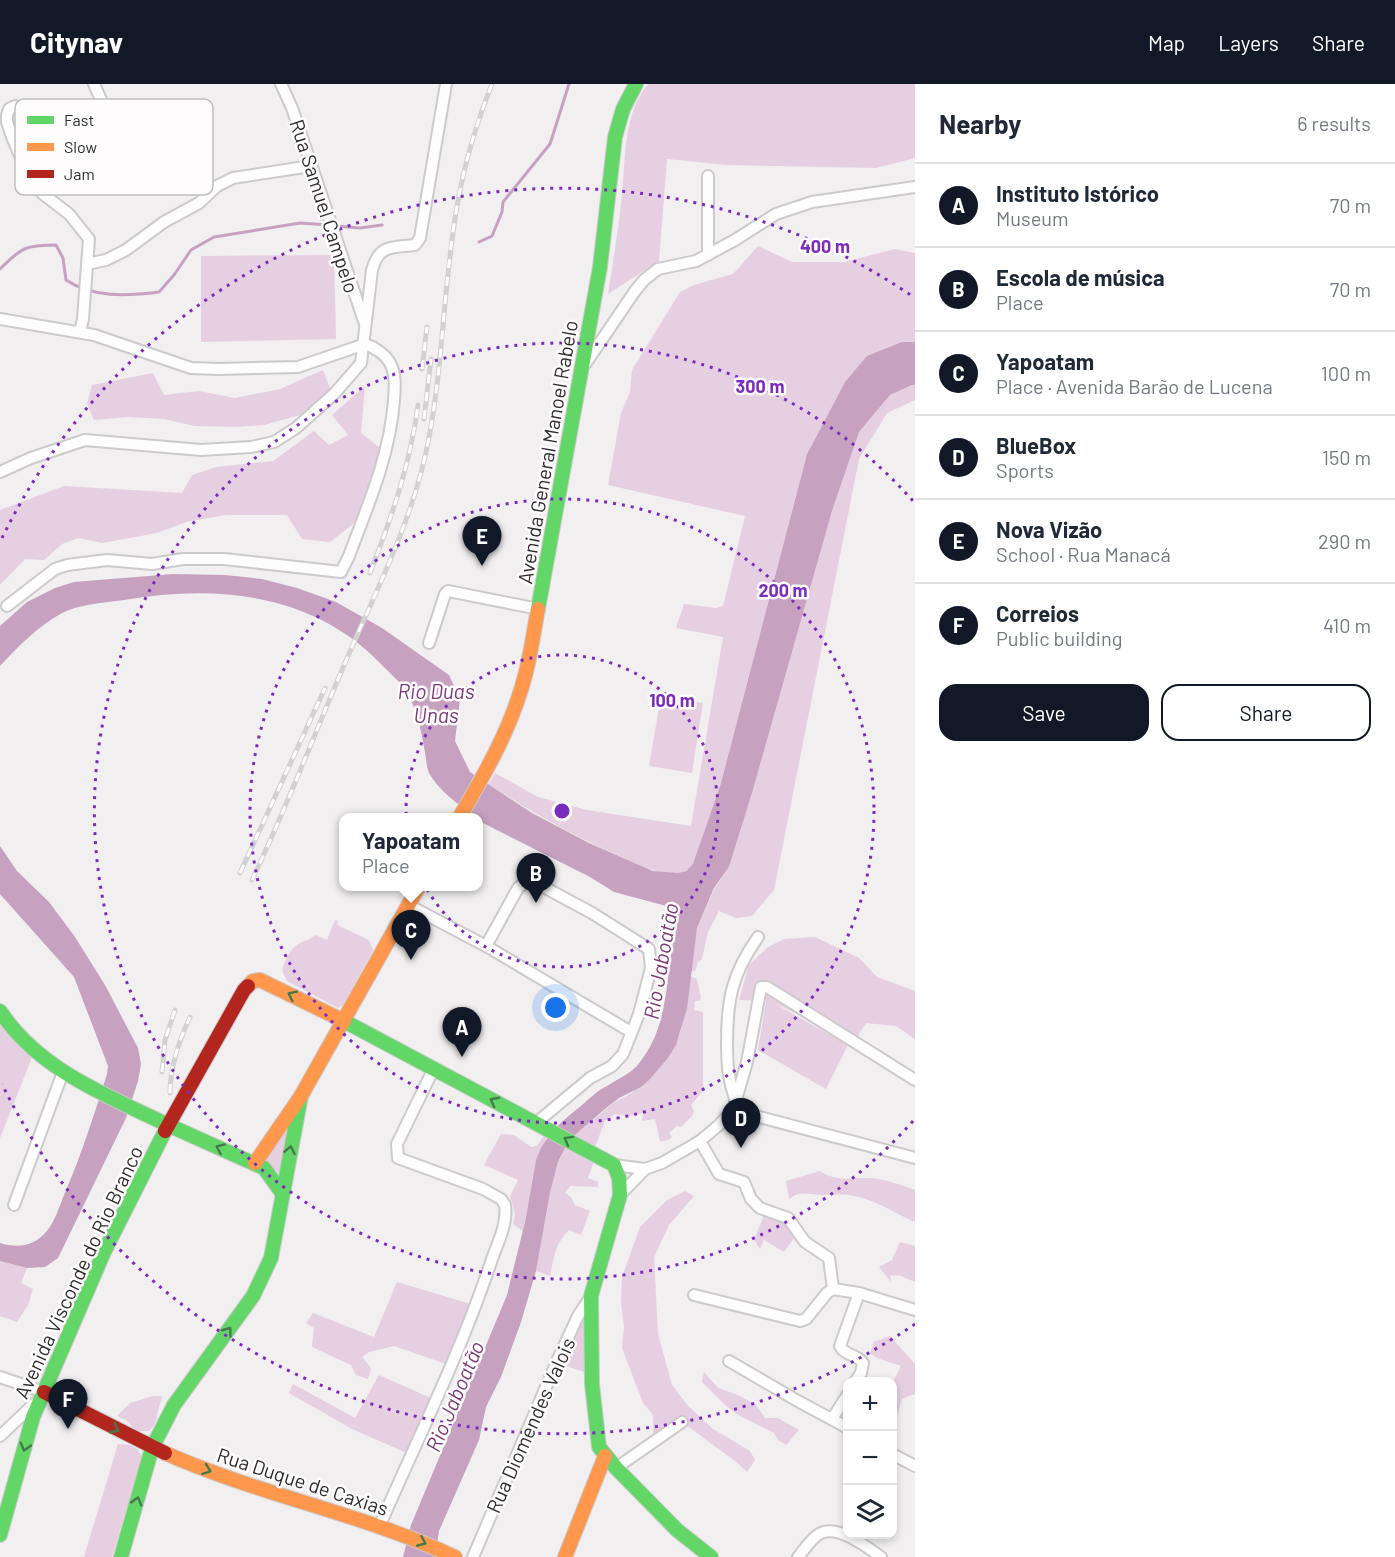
<!DOCTYPE html>
<html lang="en">
<head>
<meta charset="utf-8">
<style>
  :root { --surface:#fff; --page:#f2f2f3; --text:#1f2937; --muted:#747a83; --line:#e0e1e3; --accent:#111827 }
  body { margin:0; font-family:Barlow,sans-serif; background:var(--page); color:var(--text) }
  .controls { position:absolute; right:18px; bottom:18px; display:grid; overflow:hidden; border-radius:12px; box-shadow:0 3px 9px #0003 }
  .controls button { width:54px; height:54px; display:grid; place-items:center; padding:0; border:0; border-bottom:2px solid var(--line); background:var(--surface); color:var(--text); font:30px sans-serif }
  .you { position:absolute; left:556px; top:924px; width:21px; height:21px; margin:-15px; border:4px solid #fff; border-radius:50%; background:#1a73e8; box-shadow:0 0 0 9px #1a73e833 }
  .badge { display:grid; place-items:center; width:39px; height:39px; border-radius:50%; background:var(--accent); color:#fff; font-size:20px; font-weight:700 }
  .pin { position:absolute; translate:-50% -50px; filter:drop-shadow(0 2px 3px #0008) }
  .pin::after { content:''; position:absolute; top:32px; width:21px; height:18px; background:inherit; clip-path:polygon(0 0,100% 0,50% 100%) }
  .popup { position:absolute; left:339px; top:729px; width:144px; height:78px; box-sizing:border-box; display:grid; place-content:center; border-radius:12px; background:var(--surface); filter:drop-shadow(0 2px 4px #0005); font-size:20px; white-space:nowrap; color:var(--muted) }
  .popup b { font-size:22px; color:var(--text) }
  .popup::after { content:''; position:absolute; left:50%; top:100%; margin-left:-12px; border:12px solid transparent; border-top-color:var(--surface) }
  .list { margin:0; padding:0; list-style:none }
  h2 { display:flex; justify-content:space-between; align-items:center; height:78px; margin:0; padding:0 24px; font-size:26px }
  h2 small { font-size:20px; font-weight:400; color:var(--muted) }
  .list li { display:grid; grid-template-columns:39px 1fr auto; gap:18px; align-items:center; box-sizing:border-box; height:84px; padding:0 24px; border-top:2px solid var(--line) }
  .list b { display:block; font-size:22px; white-space:nowrap }
  .list p { margin:0; font-size:20px; white-space:nowrap; color:var(--muted) }
  .list em { font-size:20px; font-style:normal; color:var(--muted) }
  .actions { display:flex; gap:12px; padding:18px 24px }
  .actions a { flex:1; padding:14px 0; border:2px solid var(--accent); border-radius:18px; text-align:center; font-size:21px; color:var(--accent) }
  .actions .main { background:var(--accent); color:#fff }
  .icon { flex:none; width:33px; height:33px; fill:none; stroke:currentColor; stroke-width:2; stroke-linecap:round; stroke-linejoin:round }
  .map { position:relative; flex:none; width:915px; height:1473px; overflow:hidden }
  header { display:flex; align-items:center; gap:36px; box-sizing:border-box; height:84px; padding:0 30px; background:var(--accent); color:#fff }
  header strong { font-size:28px }
  nav { display:flex; gap:33px; margin-inline-start:auto; font-size:21px }
  main { display:flex }
  aside { flex:1; background:var(--surface) }
  .map>svg:first-child { display:block }
</style>
</head>
<body>
<header>
<strong>Citynav</strong>
<nav><a>Map</a><a>Layers</a><a>Share</a></nav>
</header>
<main>
<div class="map">
<svg width="915" height="1473" viewBox="0 0 915 1473">
  <rect width="100%" height="100%" fill="#f1eff0"/>
  <!-- green -->
  <g fill="#e5cfe1">
    <path d="M648,0H915V74L876,84L727,81L667,75L659,177L608,210C613,177 619,143 622,110C626,72 623,31 648,0Z"/>
    <path d="M758,162L792,178H844L895,165L915,169V258H902L845,298L807,370L721,699L693,781C687,786 681,790 672,790C655,789 639,781 624,774C576,753 532,729 489,700L495,689L538,713L587,726L691,742L723,553L676,544L684,520L716,524L723,522L745,432L608,401L621,329L630,308L632,286L680,208L694,201L733,190Z"/>
    <path d="M334,171L336,255L201,258V172Z"/>
    <path d="M323,286L331,307L300,331L264,341L235,343L194,342L164,335L128,333L94,336L87,320L92,301L153,289L164,311L199,307L235,314L280,305Z"/>
    <path d="M912,301H915V316L887,329L859,375L774,806L752,832L736,834L719,827L708,848L702,875L698,878L695,887H691L697,844L715,804L729,783L752,709L832,427L859,348L890,311Z"/>
    <path d="M365,302L361,349L380,364L369,409L358,436L330,458L302,455L287,431H226L186,438L157,449L102,459L78,454L62,460L44,476L25,475L0,501V426L64,402L182,409L192,391L216,383L273,377L314,347L329,361L348,351L332,331Z"/>
    <path d="M661,612L703,619L692,689L649,682Z"/>
    <path d="M335,836L338,837L337,841L369,856L373,866L343,921L338,924L287,897L282,886C285,875 291,863 302,858C308,856 311,855 315,851L327,856Z"/>
    <path d="M815,853L859,874L877,893L915,907V955L896,942L866,939L856,955L775,920L848,961L826,1005L758,966L766,917L739,916L749,881L768,863L784,855Z"/>
    <path d="M690,892L697,895L701,914L699,917H695L694,926L703,928V1002L705,1004L691,1021L694,1027L692,1032L681,1043L677,1042L669,1049L672,1053C669,1056 664,1058 660,1057L655,1035L642,1037L643,1029L629,1032L615,1030L605,1037L595,1063L575,1051L613,1019L632,1009L668,974L679,952L687,925Z"/>
    <path d="M0,936L33,971L0,1054Z"/>
    <path d="M295,1030L281,1092L270,1080L265,1077Z"/>
    <path d="M501,1050L514,1051L531,1063L537,1062L545,1050H548L536,1076L523,1147L513,1140L515,1130L510,1112L518,1096L484,1081Z"/>
    <path d="M567,1060L594,1077L588,1094L598,1098V1103L570,1102L565,1109L571,1113L575,1121L590,1127L581,1151L569,1146C555,1160 554,1173 550,1192L536,1187C544,1146 546,1098 567,1060Z"/>
    <path d="M820,1087C837,1098 850,1094 867,1094C883,1094 901,1101 915,1106V1138C894,1129 873,1114 849,1111C840,1110 830,1111 821,1111C808,1110 800,1107 789,1115L786,1097Z"/>
    <path d="M685,1107L694,1112L669,1141L654,1173L658,1250L672,1301L688,1322L713,1345L750,1367L755,1376L747,1388L735,1377L678,1335L653,1350V1331L643,1319L622,1264L624,1243L621,1218L622,1193L640,1143L667,1116Z"/>
    <path d="M765,1129L785,1137L797,1150L784,1168L764,1156L760,1165L754,1156Z"/>
    <path d="M900,1158L915,1162V1198L901,1192L890,1191L891,1198L879,1183L892,1176Z"/>
    <path d="M0,1177L27,1184L21,1199L33,1205L28,1221L17,1238L0,1232Z"/>
    <path d="M397,1198L474,1221L449,1281L394,1262L369,1268L362,1273L371,1284L368,1295L356,1291L351,1281L312,1263L314,1244L306,1239L313,1229L374,1253Z"/>
    <path d="M580,1232L587,1233V1289L560,1280Z"/>
    <path d="M890,1252L915,1280V1310L902,1315L898,1329L893,1326V1298L901,1282L877,1274L870,1269L874,1258Z"/>
    <path d="M704,1288L718,1304L738,1311L756,1321L765,1334H778L799,1346L786,1361L778,1356L774,1349L738,1331L725,1321L702,1298Z"/>
    <path d="M379,1291L433,1315L409,1370L352,1345L289,1309L293,1300L355,1334Z"/>
    <path d="M153,1312H161L162,1315C156,1326 159,1340 149,1347H136L126,1336L117,1332L130,1319Z"/>
    <path d="M118,1360C129,1360 138,1362 142,1373L112,1473H84Z"/>
  </g>
  <!-- water -->
  <g fill="#c7a1c0">
    <path d="M902,258H915V301H912L890,311L859,348L832,427L752,709L729,783L714,804L697,844L687,925L676,961L668,974L649,996L641,1003L619,1014L606,1024L575,1051L567,1060L558,1078L550,1108L536,1187L521,1238L501,1293L486,1323L479,1356L439,1447L435,1473H403L411,1441L507,1211L525,1138L536,1076C545,1051 561,1038 582,1021C590,1014 597,1007 607,1002C619,994 631,990 640,978C665,946 666,908 671,870C673,852 684,837 670,823L614,808L590,793L479,737L478,734L475,733C459,721 439,707 429,689C426,682 426,671 424,663C421,645 416,623 406,607C400,597 389,589 381,580C313,509 216,500 124,516C104,519 80,520 62,529C38,542 19,562 0,582V542L27,518L55,504L74,498L173,490L225,491L262,495L297,504L336,518L382,544L449,591L460,615L455,657L470,688L532,729L589,759L653,787L678,789L686,787L693,780L721,699L807,370L845,298L867,272Z"/>
    <path d="M0,762L17,787L49,818L75,853L105,901L138,964L141,980L138,997L126,1034L58,1174L45,1183L27,1184L0,1177V1159C17,1164 33,1163 46,1148C55,1138 59,1123 64,1111C81,1072 94,1031 107,990L108,982L74,893L0,810Z"/>
  </g>
  <g fill="none" stroke-linecap="round" stroke-linejoin="round">
    <!-- stream -->
    <g stroke="#c7a1c0" stroke-width="3">
      <path d="M335,142L360,144L382,141"/>
      <path d="M479,158L492,152L502,128L503,118L550,60L569,0"/>
      <path d="M0,185C22,163 26,161 56,161L63,174L66,196C93,214 127,212 159,208L174,191L191,166L214,153L300,139L329,141"/>
    </g>
    <defs>
      <g id="street">
        <path d="M281,0L292,24L365,240"/>
        <path d="M708,171V92"/>
        <path d="M87,180L106,176L126,166L164,138L199,119L217,102L233,94L311,82"/>
        <path d="M0,235L94,251L191,284L219,285L298,283L365,260C374,263 385,270 390,279C396,290 395,304 394,316C390,371 368,421 349,472L341,488L224,475H183L152,480L107,476L67,481L55,485L7,522"/>
        <path d="M80,248L83,235L89,155L69,130L43,110L30,95L12,53L7,38V31L9,25L15,22L19,23L33,51L38,58L53,69L72,76H85L93,72L113,43L94,0"/>
        <path d="M586,279L635,207L644,196L658,185L696,177L735,156L776,130L812,118L915,103"/>
        <path d="M0,388L31,374L85,356L201,366L251,363L274,358L296,344L334,310L361,279L372,186C379,160 392,164 415,161L420,154L446,0"/>
        <path d="M429,559L445,510L448,507L539,525"/>
        <path d="M408,821L486,862L631,948"/>
        <path d="M486,862L518,804L529,795L592,829L649,865L651,884L639,930L623,970L612,982L590,994L536,1039"/>
        <path d="M735,1015C728,995 727,979 727,959C727,915 732,890 758,853"/>
        <path d="M733,1026L915,1074"/>
        <path d="M700,1057L719,1090L744,1098L751,1115L760,1124L788,1134L805,1158L829,1174L833,1205"/>
        <path d="M614,1081L645,1085L662,1079L700,1057L719,1041L733,1026L747,978L761,903H767L915,996"/>
        <path d="M620,1111L645,1085"/>
        <path d="M14,1121L63,988"/>
        <path d="M694,1211L800,1237L806,1235L827,1209L833,1205L859,1209L915,1226"/>
        <path d="M729,1277L796,1316L848,1344"/>
        <path d="M0,1293L44,1308"/>
        <path d="M855,1298L861,1289L863,1279C857,1270 845,1272 840,1262L859,1209"/>
        <path d="M832,1335L848,1310"/>
        <path d="M0,1352L35,1319"/>
        <path d="M892,1370L915,1382"/>
        <path d="M616,1384L682,1338"/>
        <path d="M380,1441C418,1354 461,1268 491,1178C497,1160 508,1140 505,1121L501,1115L483,1105L398,1074L397,1060L434,984"/>
        <path d="M473,1473L558,1275L578,1232L591,1212"/>
        <path d="M798,1473C804,1466 812,1453 821,1449C839,1441 867,1463 881,1473"/>
      </g>
      <g id="fast">
        <path d="M538,525L600,183L615,53L623,25L636,0"/>
        <path d="M0,927C39,986 106,1011 168,1041"/>
        <path d="M344,937L614,1081L619,1094L620,1111L591,1212L592,1300L599,1363L616,1384L677,1446L711,1473"/>
        <path d="M168,1041L264,1084L282,1109"/>
        <path d="M0,1451L33,1333L104,1168L165,1047"/>
        <path d="M121,1473L152,1364L174,1321L253,1212L271,1174L301,1012"/>
      </g>
      <g id="slow">
        <path d="M459,734C486,688 513,641 526,588C531,568 534,546 538,525"/>
        <path d="M248,902L253,897L260,896L344,937"/>
        <path d="M255,1079L301,1012L419,802"/>
        <path d="M165,1369C259,1411 361,1429 455,1473"/>
        <path d="M565,1473L605,1372"/>
      </g>
      <g id="jam">
        <path d="M165,1047L244,906L248,902"/>
        <path d="M44,1308L165,1369"/>
      </g>
    </defs>
    <!-- street casing -->
    <use href="#street" stroke="#cccacb" stroke-width="14"/>
    <!-- fast casing -->
    <use href="#fast" stroke="#cccacb" stroke-width="16"/>
    <!-- slow casing -->
    <use href="#slow" stroke="#cccacb" stroke-width="16"/>
    <!-- jam casing -->
    <use href="#jam" stroke="#cccacb" stroke-width="16"/>
    <!-- street -->
    <use href="#street" stroke="#fdfdfd" stroke-width="10"/>
    <!-- fast -->
    <use href="#fast" stroke="#63d668" stroke-width="14"/>
    <!-- slow -->
    <use href="#slow" stroke="#ff974d" stroke-width="14"/>
    <!-- jam -->
    <use href="#jam" stroke="#b3261e" stroke-width="14"/>
    <defs>
      <g id="rail">
        <path d="M422,285L427,243"/>
        <path d="M424,335L431,275"/>
        <path d="M370,489C392,432 410,381 418,321"/>
        <path d="M240,789L325,604"/>
        <path d="M252,796C286,725 314,651 345,579C373,513 407,448 424,377C444,292 442,203 458,117C465,77 477,38 492,0"/>
        <path d="M162,988L165,956L175,926"/>
        <path d="M170,1009C170,982 179,957 190,933"/>
      </g>
    </defs>
    <!-- rail casing -->
    <use href="#rail" stroke="#d2d1d2" stroke-width="5"/>
    <!-- rail -->
    <use href="#rail" stroke="#fffcfe" stroke-width="3" stroke-dasharray="9" stroke-linecap="butt"/>
  </g>
  <!-- one-way arrows -->
  <defs><path id="oneway-chevron" d="M-2-3.5L2.5 0L-2 3.5" fill="none" stroke-width="1.6" stroke-linecap="round" stroke-linejoin="round" transform="scale(1.5)"/></defs>
  <g stroke="#467948">
    <use href="#oneway-chevron" transform="translate(292 911) rotate(-154)"/>
    <use href="#oneway-chevron" transform="translate(494 1017) rotate(-152)"/>
    <use href="#oneway-chevron" transform="translate(568 1056) rotate(-151)"/>
    <use href="#oneway-chevron" transform="translate(220 1064) rotate(-156)"/>
    <use href="#oneway-chevron" transform="translate(290 1066) rotate(-79)"/>
    <use href="#oneway-chevron" transform="translate(228 1247) rotate(-53)"/>
    <use href="#oneway-chevron" transform="translate(115 1345) rotate(28)"/>
    <use href="#oneway-chevron" transform="translate(25 1363) rotate(106)"/>
    <use href="#oneway-chevron" transform="translate(207 1386) rotate(21)"/>
    <use href="#oneway-chevron" transform="translate(137 1417) rotate(-74)"/>
    <use href="#oneway-chevron" transform="translate(422 1458) rotate(23)"/>
  </g>
  <!-- distance rings -->
  <g fill="none" stroke="#7b2cbf" stroke-width="3" stroke-dasharray="3 6">
    <circle cx="562" cy="727" r="156"/>
    <circle cx="562" cy="727" r="312"/>
    <path d="M913 1037A468 468 0 1 1 913 417"/>
    <path d="M915 1240A623 623 0 0 1 2 1000M2 454A623 623 0 0 1 915 214"/>
  </g>
  <g text-anchor="middle" dominant-baseline="central" stroke-width="5" stroke-linejoin="round" paint-order="stroke">
    <!-- street labels -->
    <g font-size="20" fill="#2e2d2e" stroke="#fffcfe">
      <text transform="translate(325 122) rotate(72)">Rua Samuel Campelo</text>
      <text transform="translate(547 368) rotate(-80)">Avenida General Manoel Rabelo</text>
      <text transform="translate(78 1188) rotate(-65)">Avenida Visconde do Rio Branco</text>
      <text transform="translate(530 1341) rotate(-66)">Rua Diomendes Valois</text>
      <text transform="translate(303 1397) rotate(18)">Rua Duque de Caxias</text>
    </g>
    <!-- water labels -->
    <g font-size="21" font-style="italic" fill="#7b3973" stroke="#fffcfe">
      <text x="436" y="606">Rio Duas<tspan x="436" dy="24">Unas</tspan></text>
      <text transform="translate(660 877) rotate(-80)">Rio Jaboatão</text>
      <text transform="translate(454 1312) rotate(-67)">Rio Jaboatão</text>
    </g>
  </g>
  <!-- legend -->
  <rect x="15" y="15" width="198" height="96" rx="9" fill="#fffcfe" stroke="#c0bec0" stroke-width="1.5"/>
  <rect x="27" y="32" width="27" height="8" fill="#63d668"/>
  <rect x="27" y="59" width="27" height="8" fill="#ff974d"/>
  <rect x="27" y="86" width="27" height="8" fill="#b3261e"/>
  <g font-size="16" fill="#2e2d2e">
    <text x="64" y="42">Fast</text>
    <text x="64" y="69">Slow</text>
    <text x="64" y="96">Jam</text>
  </g>
  <circle cx="562" cy="727" r="9" fill="#7b2cbf" stroke="#fffcfe" stroke-width="3"/>
  <g font-size="18" text-anchor="middle" font-weight="bold" fill="#7b2cbf" stroke="#fffcfe" stroke-width="5" stroke-linejoin="round" paint-order="stroke">
    <text x="825" y="169">400 m</text>
    <text x="760" y="309">300 m</text>
    <text x="783" y="513">200 m</text>
    <text x="672" y="623">100 m</text>
  </g>
</svg>
<div class="controls">
<button>+</button>
<button>−</button>
<button><svg class="icon" aria-label="layers" viewBox="0 0 24 24"><path d="M12 4l9 5-9 5-9-5zM3 14l9 5 9-5"/></svg></button>
</div>
<div class="you"></div>
<div class="pin badge" style="left:462px;top:973px">A</div>
<div class="pin badge" style="left:536px;top:819px">B</div>
<div class="pin badge" style="left:411px;top:876px">C</div>
<div class="popup"><b>Yapoatam</b>Place</div>
<div class="pin badge" style="left:741px;top:1064px">D</div>
<div class="pin badge" style="left:482px;top:482px">E</div>
<div class="pin badge" style="left:68px;top:1345px">F</div>
</div>
<aside>
<h2>Nearby<small>6 results</small></h2>
<ul class="list">
<li><span class="badge">A</span><div><b>Instituto Istórico</b><p>Museum</p></div><em>70 m</em></li>
<li><span class="badge">B</span><div><b>Escola de música</b><p>Place</p></div><em>70 m</em></li>
<li><span class="badge">C</span><div><b>Yapoatam</b><p>Place · Avenida Barão de Lucena</p></div><em>100 m</em></li>
<li><span class="badge">D</span><div><b>BlueBox</b><p>Sports</p></div><em>150 m</em></li>
<li><span class="badge">E</span><div><b>Nova Vizão</b><p>School · Rua Manacá</p></div><em>290 m</em></li>
<li><span class="badge">F</span><div><b>Correios</b><p>Public building</p></div><em>410 m</em></li>
</ul>
<div class="actions"><a class="main">Save</a><a>Share</a></div>
</aside>
</main>
</body>
</html>
